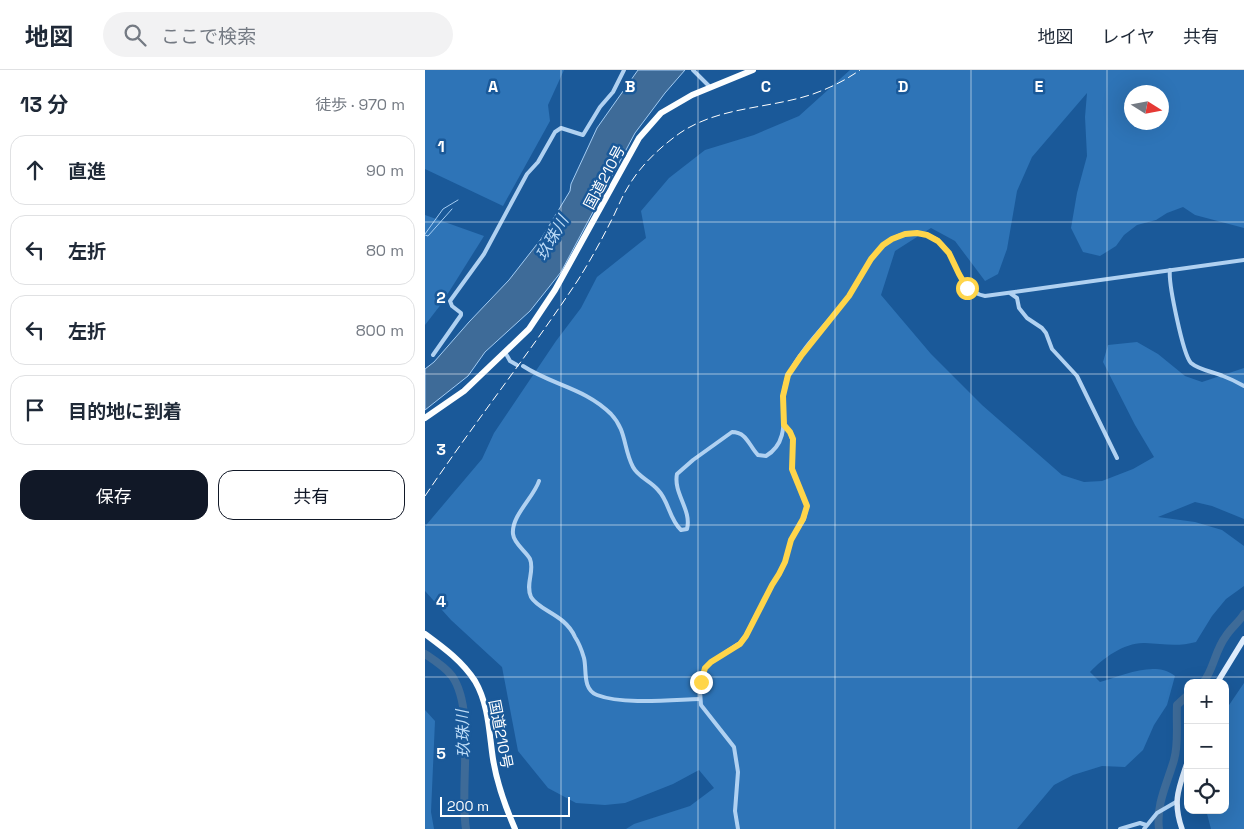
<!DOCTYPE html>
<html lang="ja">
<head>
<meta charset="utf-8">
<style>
  :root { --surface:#fff; --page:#f2f2f3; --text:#1f2937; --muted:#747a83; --line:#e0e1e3; --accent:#111827 }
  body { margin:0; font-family:"Space Grotesk","Noto Sans JP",sans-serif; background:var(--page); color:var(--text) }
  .controls { position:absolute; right:15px; bottom:15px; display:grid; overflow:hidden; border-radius:10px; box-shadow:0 5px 20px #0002 }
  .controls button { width:45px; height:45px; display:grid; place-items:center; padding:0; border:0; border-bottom:1px solid var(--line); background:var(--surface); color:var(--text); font:25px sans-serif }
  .compass { position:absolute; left:699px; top:15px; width:45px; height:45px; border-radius:50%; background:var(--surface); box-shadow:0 5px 20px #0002; rotate:101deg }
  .scale { position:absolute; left:15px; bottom:12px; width:130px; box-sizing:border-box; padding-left:5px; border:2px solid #fff; border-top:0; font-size:14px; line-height:18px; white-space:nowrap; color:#fff; -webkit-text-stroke:4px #1a5999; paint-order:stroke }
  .stop { position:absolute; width:15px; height:15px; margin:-11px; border:4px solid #ffd54a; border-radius:50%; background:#fff }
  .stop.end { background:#ffd54a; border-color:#fff; box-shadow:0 1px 5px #0008 }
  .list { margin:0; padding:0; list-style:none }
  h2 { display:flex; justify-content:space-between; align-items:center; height:65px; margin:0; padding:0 20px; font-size:21px }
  h2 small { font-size:16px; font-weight:400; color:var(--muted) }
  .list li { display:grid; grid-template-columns:32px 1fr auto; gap:15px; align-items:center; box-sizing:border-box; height:70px; margin:0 10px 10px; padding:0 10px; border:1px solid var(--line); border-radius:15px }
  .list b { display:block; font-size:19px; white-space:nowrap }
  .list em { font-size:16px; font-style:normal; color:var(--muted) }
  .actions { display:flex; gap:10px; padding:15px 20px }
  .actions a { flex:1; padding:11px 0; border:1px solid var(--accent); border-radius:15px; text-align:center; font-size:18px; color:var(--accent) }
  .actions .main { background:var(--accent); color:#fff }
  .icon { flex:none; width:28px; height:28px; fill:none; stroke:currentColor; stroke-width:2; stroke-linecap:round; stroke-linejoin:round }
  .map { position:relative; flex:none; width:819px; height:759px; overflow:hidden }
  header { display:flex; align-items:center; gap:30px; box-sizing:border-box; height:70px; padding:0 25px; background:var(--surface); border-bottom:1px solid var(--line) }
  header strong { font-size:24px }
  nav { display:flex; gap:28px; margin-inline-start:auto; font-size:18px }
  .search { width:350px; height:45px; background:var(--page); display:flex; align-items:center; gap:12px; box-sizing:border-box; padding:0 18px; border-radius:28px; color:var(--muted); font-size:19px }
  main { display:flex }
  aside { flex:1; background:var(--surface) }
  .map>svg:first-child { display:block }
</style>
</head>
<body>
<header>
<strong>地図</strong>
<div class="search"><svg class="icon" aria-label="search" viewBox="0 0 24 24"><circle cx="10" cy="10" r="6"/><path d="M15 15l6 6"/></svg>ここで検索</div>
<nav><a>地図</a><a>レイヤ</a><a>共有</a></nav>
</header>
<main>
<aside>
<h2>13 分<small>徒歩 · 970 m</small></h2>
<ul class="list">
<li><svg class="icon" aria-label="ahead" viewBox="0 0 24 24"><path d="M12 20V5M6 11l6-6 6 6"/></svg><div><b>直進</b></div><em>90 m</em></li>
<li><svg class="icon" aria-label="left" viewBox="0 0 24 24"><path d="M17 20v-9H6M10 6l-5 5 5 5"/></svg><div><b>左折</b></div><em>80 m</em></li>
<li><svg class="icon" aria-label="left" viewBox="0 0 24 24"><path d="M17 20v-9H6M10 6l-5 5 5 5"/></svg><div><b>左折</b></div><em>800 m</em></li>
<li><svg class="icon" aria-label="arrive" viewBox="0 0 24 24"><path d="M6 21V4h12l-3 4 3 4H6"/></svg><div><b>目的地に到着</b></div></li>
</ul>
<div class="actions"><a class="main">保存</a><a>共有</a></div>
</aside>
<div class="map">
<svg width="819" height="759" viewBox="0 0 819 759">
  <rect width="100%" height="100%" fill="#1a5999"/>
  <!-- green -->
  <g fill="#2e74b7" fill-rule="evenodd">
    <path d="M0,0H139L123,35L125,51L78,136L0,99Z"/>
    <path d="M425,0H819V158L770,145L758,137L742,143L731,150L712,155L699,165L691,176L675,186L658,182L646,158L652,123L662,86L660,47L662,23L607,87L592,121L582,179L573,204L560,211L530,171L506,158L470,181L456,225L506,284L557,335L637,405L659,412L677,411L708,399L729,387L710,355L678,292L683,275L712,272L733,284L760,306L777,312L819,298V449L787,436L770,432L733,447L770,452L797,460L819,476V516L801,529L787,546L771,572C753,577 738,574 720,573C700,572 678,588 665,602L675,612C697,606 730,590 750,606L742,635L729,655L718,680L700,697L677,696L648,705L629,715L592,759H201L209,754L265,736L289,718L274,700L248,714L200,733L180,735L151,733L123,718L93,681L77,597L26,550L0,521V457L2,454L57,389L69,363L131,271L156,238L172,207L221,168L216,141L244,108L280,80L329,65L374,46ZM706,22H736V52H706Z"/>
    <path d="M0,145L59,166L17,233L0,255Z"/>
    <path d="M819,613V759H786L781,740H800V641Z"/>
    <path d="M0,640L10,651L6,742L9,759H0Z"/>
  </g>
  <!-- water -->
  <path fill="#3e6b98" stroke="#a3ccf3" d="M213,0H260L240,23L210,63L136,202L105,241L60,282L43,306L0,340V299L9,292L44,252L84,210L116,169L145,121L146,114L172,58Z"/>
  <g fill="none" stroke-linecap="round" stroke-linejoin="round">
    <!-- stream -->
    <g stroke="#a3ccf3" stroke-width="1">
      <path d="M0,164L18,139L33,130"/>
      <path d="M0,165L3,166L27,139"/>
    </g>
    <!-- river -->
    <g stroke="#3e6b98" stroke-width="8">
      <path d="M0,584C9,590 20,597 27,606C51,640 34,718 41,759"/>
      <path d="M778,613C789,599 790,580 801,566C806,558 814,552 819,544"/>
      <path d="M734,759C731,734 742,714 749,690C754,673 751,653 752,635L763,625"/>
    </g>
    <!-- minor -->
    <g stroke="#b0d1f1" stroke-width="4">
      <path d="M268,0L285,17"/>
      <path d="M745,200C743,212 758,285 766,293C774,300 789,302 798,306C806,309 812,312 819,316"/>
      <path d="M585,223L592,228L594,238L602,248L617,258L621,263L627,279L652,306L692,388"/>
      <path d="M80,282L85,291L92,295"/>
      <path d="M8,285L36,245V243L27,236L25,231L59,184L102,104L113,92L130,62L136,58L158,65L175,37L188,22L199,0"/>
      <path d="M98,296C127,315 160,318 186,344C202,361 198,378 208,397C213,407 226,411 233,420C244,431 244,449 256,460L262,459C267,440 248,423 252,404L268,390L307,362C322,362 324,376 333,385L341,386C371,368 351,331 363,306C377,276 404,253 423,227C436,210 443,188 460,174C468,167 480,163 491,163C536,165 523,219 560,226L819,190"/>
      <path d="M114,411C109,427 86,446 88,464C89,474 101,481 105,489C110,501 100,514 106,527C114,541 140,544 150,567C154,573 157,581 159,588C162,600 157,619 172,625C198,635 246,630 274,629"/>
      <path d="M313,759L310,741L313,702L309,677L276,635L275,621L280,598L286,592L315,573L321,565L347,515L354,504L360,492L366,470L379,449L382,436L367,399V369L365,362L359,355"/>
      <path d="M695,759L715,753L721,755"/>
      <path d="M719,759L732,743L751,732"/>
    </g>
    <!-- secondary -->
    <g stroke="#deecfc" stroke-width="5.5">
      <path d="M792,613L819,569"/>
      <path d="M757,759C747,730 754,718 763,690"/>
    </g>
    <!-- trunk -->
    <g stroke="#fcfeff" stroke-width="6">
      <path d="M0,348L39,321L104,259L130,220L214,68L236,43L267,25L328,0"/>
      <path d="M0,564C19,578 37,591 50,611C64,635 64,663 68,689C72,714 80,736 90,759"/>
    </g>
    <!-- rail -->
    <path stroke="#fff" stroke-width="1" stroke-dasharray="9 4" stroke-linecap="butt" d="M0,426C49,353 104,284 153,210C165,191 176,171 186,151C192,140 196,128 203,117C215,96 235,77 255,63C295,36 344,39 388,24C405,18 421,10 435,0"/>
  </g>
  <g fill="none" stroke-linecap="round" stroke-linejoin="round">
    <!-- route -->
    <path stroke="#ffd54a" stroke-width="6" d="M276,612L280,598L286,592L315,574L321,566L347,515L354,504L360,492L366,470L378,449L382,436L367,399L368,369L365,362L359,355L358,326L363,305L376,286L424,226L446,189L458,175L467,169L480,164L492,163L502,165L513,171L524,183L534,204L542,218"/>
  </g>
  <!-- grid -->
  <path fill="none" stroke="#fff" stroke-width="1" stroke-opacity="0.55" d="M136,0V759M273,0V759M410,0V759M546,0V759M682,0V759M0,152H819M0,304H819M0,455H819M0,607H819"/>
  <g text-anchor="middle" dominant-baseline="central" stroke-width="5" stroke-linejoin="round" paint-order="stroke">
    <!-- street labels -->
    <g font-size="15" fill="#fff" stroke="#1a5999">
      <text transform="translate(179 107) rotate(-62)">国道210号</text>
      <text transform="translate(76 664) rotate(79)">国道210号</text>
    </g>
    <!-- water labels -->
    <g font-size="16" font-style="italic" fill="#bcdbf7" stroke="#1a5999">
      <text transform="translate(127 168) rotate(-60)">玖珠川</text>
      <text transform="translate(38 664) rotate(-92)">玖珠川</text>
    </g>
  </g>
  <g font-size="16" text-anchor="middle" font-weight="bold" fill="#fff" stroke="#1a5999" stroke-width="5" stroke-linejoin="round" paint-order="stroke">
    <text x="68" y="22">A</text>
    <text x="205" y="22">B</text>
    <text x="341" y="22">C</text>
    <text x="478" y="22">D</text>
    <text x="614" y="22">E</text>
    <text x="16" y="82">1</text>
    <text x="16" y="233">2</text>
    <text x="16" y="385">3</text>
    <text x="16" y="537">4</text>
    <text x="16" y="689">5</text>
  </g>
</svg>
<div class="controls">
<button>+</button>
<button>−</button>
<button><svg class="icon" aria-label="locate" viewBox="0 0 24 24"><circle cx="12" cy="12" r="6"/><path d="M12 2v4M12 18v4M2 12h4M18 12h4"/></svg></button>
</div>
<svg class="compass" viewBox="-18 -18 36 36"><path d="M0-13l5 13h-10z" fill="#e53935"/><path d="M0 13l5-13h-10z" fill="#747a83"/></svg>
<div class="scale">200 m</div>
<div class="stop" style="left:542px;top:218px"></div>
<div class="stop end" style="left:276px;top:612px"></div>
</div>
</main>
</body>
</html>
